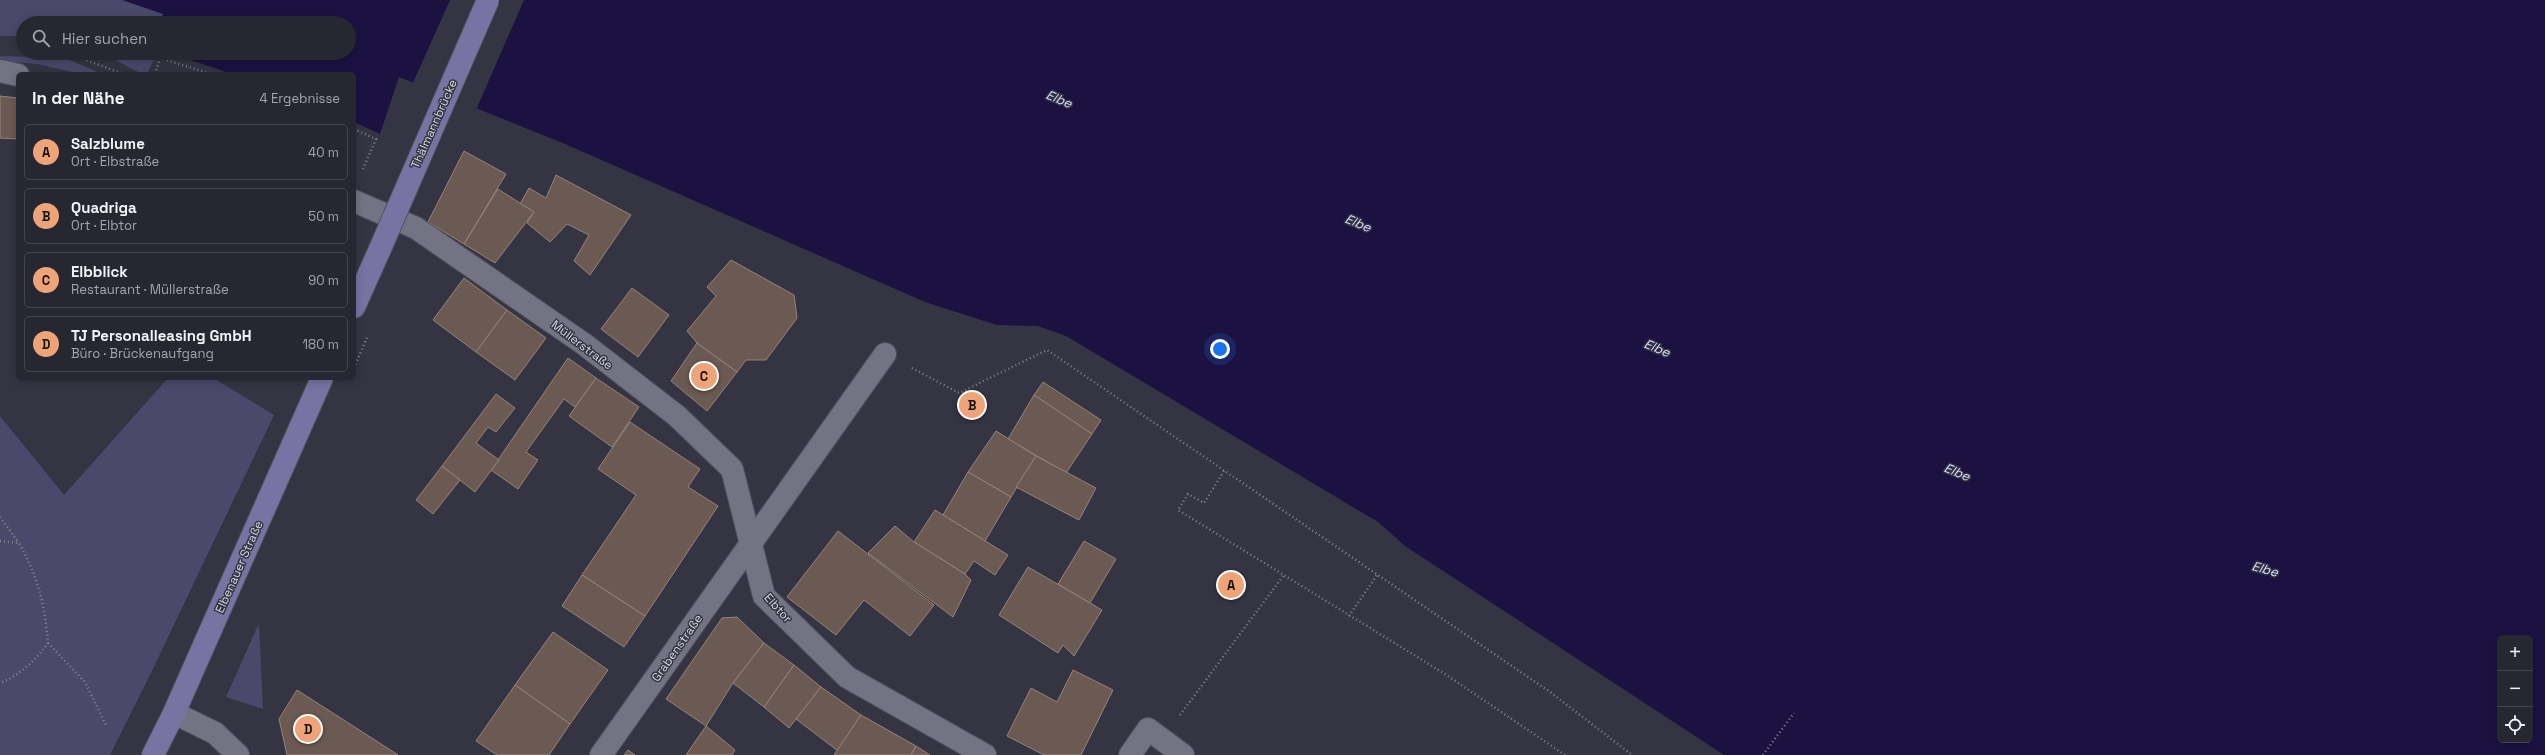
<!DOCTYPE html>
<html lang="de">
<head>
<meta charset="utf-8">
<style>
  :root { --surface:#272732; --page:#2f2f3a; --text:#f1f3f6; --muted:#a4a5ac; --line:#43444d; --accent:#efa378 }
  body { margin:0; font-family:"Space Grotesk",sans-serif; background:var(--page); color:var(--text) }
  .controls { position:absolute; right:12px; bottom:12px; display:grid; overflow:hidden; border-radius:6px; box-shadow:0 2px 10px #0003 }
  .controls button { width:36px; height:36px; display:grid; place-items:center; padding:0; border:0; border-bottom:1px solid var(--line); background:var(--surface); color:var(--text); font:20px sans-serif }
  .you { position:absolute; left:1220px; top:349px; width:14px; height:14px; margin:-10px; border:3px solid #fff; border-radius:50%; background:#1a73e8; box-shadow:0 0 0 6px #1a73e833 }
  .badge { display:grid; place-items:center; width:26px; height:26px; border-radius:50%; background:var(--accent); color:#111; font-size:13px; font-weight:700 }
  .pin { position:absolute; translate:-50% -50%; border:2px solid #fff; box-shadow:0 1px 4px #0006 }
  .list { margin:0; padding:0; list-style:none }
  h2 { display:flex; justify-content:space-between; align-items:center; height:52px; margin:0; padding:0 16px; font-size:17px }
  h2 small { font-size:13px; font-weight:400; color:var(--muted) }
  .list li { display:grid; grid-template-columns:26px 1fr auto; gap:12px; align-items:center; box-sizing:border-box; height:56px; margin:0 8px 8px; padding:0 8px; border:1px solid var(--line); border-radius:6px }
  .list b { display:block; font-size:15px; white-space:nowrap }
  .list p { margin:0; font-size:13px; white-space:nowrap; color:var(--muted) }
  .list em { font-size:13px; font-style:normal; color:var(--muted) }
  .icon { flex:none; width:22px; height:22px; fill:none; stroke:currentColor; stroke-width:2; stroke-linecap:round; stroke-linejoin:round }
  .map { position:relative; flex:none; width:2545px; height:755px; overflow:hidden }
  .search { position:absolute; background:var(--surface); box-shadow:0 2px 10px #0003; left:16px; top:16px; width:340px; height:44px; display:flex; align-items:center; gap:10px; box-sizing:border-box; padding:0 14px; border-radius:22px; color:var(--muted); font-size:15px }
  .panel { position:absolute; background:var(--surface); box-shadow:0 2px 10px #0003; left:16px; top:72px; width:340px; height:308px; border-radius:6px }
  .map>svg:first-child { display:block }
</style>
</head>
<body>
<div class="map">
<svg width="2545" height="755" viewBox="0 0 2545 755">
  <rect width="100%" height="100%" fill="#343443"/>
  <!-- green -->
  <g fill="#4b496b">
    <path d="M0,0H151L172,23H23V36H0Z"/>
    <path d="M102,53H157L147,74H142Z"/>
    <path d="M0,56L65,58L102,74H81L37,64L0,61Z"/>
    <path d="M168,378H213L274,415L150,675L110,755H0V416L64,495Z"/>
    <path d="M259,623L263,709L226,697Z"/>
  </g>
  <!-- water -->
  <path fill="#1b1242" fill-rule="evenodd" d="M122,0H2545V755H1724L1405,546L1378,522L1066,336L1038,326L997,325L925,302L565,144L399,77L380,134L354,122V74H232L170,53H349V23H160L163,14ZM2500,638H2530V740H2500Z"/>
  <!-- pier -->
  <path fill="#343443" d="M450,0H524L476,110L412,85Z"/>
  <!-- building -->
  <g fill="#6b5a51" stroke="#97847a">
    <path d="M0,96L18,98V139L0,138Z"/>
    <path d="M464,151L506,174L464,244L428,222Z"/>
    <path d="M556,175L631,215L590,275L574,261L589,235L567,224L550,242L527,223L534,212L520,204L529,188L546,198Z"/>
    <path d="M498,189L534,212L495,263L464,244Z"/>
    <path d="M731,260L794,295L797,318L766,360H746L737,372L697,343L687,331L716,296L707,287Z"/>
    <path d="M464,278L507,310L476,352L433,320Z"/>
    <path d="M632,288L669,315L638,357L601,329Z"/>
    <path d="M507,310L546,338L515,380L476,352Z"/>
    <path d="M697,343L737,372L707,411L671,381Z"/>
    <path d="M568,358L596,378L575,407L564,399L526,452L538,460L518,489L491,470Z"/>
    <path d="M596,378L639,407L612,447L569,416Z"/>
    <path d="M1043,382L1101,420L1092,434L1034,395Z"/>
    <path d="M496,394L515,408L496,432L488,427L476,443L499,460L475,492L442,466Z"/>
    <path d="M1034,395L1092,434L1066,473L1008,439Z"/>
    <path d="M630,422L700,469L688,487L718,506L645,616L582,575L636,495L598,469Z"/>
    <path d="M996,431L1036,456L1011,497L968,472Z"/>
    <path d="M1036,456L1096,488L1079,520L1016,487Z"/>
    <path d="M442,466L460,480L433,514L416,500Z"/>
    <path d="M968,472L1011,497L985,541L943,515Z"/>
    <path d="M935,510L1008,555L995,575L974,561L965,574L914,542Z"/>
    <path d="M895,526L914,542L965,574L971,580L953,617L868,553Z"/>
    <path d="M838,531L934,605L910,636L864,600L836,635L787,597Z"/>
    <path d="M1084,541L1116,559L1090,603L1058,584Z"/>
    <path d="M1028,567L1102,610L1074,656L1063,645L1058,653L999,615Z"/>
    <path d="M582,575L645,616L624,647L562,606Z"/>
    <path d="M737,617L764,643L733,683L706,726L666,699L722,618Z"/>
    <path d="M553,632L608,670L570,724L515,685Z"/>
    <path d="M764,643L794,665L764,707L733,683Z"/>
    <path d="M794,665L821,687L789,728L764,707Z"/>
    <path d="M1073,670L1113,690L1081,755H1044L1007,736L1031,688L1057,702Z"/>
    <path d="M515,685L570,724L549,755H497L476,741Z"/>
    <path d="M821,687L861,715L838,751L796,719Z"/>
    <path d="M297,690L392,751L398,755H287L279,719Z"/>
    <path d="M861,715L916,746L911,755H834Z"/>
    <path d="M706,726L735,750L732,755H686Z"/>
    <path d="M916,746L930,755H911Z"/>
    <path d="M628,750L635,755H624Z"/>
  </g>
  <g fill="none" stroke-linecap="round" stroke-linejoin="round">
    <defs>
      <g id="street">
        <path d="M0,71L18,75"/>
        <path d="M354,201L416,228L584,344L677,416L732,469L764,596L847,677L985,755"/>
        <path d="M174,713L215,733L238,755"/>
        <path d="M601,755L885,354"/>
        <path d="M1130,755L1148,729L1183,755"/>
      </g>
      <g id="secondary">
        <path d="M354,307L380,249"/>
        <path d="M153,755L174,713L322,378"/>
      </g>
    </defs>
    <!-- street casing -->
    <use href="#street" stroke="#51505d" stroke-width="24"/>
    <!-- secondary casing -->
    <use href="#secondary" stroke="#51505d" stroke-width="24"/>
    <!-- path -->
    <g stroke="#848490" stroke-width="2.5" stroke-dasharray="1 3" stroke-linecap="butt">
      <path d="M68,53L123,74"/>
      <path d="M155,74L160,58L211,74"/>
      <path d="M354,129L376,139L362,171"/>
      <path d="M354,368L368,335"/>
      <path d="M912,368L959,393L1047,350L1550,692L1632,755"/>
      <path d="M1224,471L1204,503L1188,494L1178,510L1445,674L1565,755"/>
      <path d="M0,517L19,543"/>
      <path d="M0,541L19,543C39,579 44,602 48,643C36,660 20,675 0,683"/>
      <path d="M1349,616L1377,575"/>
      <path d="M48,643L85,682L107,727"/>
      <path d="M1180,715L1283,576"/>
      <path d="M1763,755L1794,713"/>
    </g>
    <!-- street -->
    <use href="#street" stroke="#737384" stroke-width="22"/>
    <!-- secondary -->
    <use href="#secondary" stroke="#7773a2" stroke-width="22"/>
    <defs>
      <path id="secondary-bridge" d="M380,249L488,0"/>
    </defs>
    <!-- secondary-bridge casing -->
    <use href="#secondary-bridge" stroke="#51505d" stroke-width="24" stroke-linecap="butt"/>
    <!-- secondary-bridge -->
    <use href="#secondary-bridge" stroke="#7773a2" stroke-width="22"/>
  </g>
  <g text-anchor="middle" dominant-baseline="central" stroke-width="3" stroke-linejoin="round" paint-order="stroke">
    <!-- street labels -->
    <g font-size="12" fill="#dadae4" stroke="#343443">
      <text transform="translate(434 124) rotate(-66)">Thälmannbrücke</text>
      <text transform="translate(582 345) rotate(37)">Müllerstraße</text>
      <text transform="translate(239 567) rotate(-66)">Elbenauer Straße</text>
      <text transform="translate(778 608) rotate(48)">Elbtor</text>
      <text transform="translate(677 648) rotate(-55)">Grabenstraße</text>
    </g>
    <!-- water labels -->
    <g font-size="13" font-style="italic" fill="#dcdcfe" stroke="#343443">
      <text transform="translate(1059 99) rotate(23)">Elbe</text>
      <text transform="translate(1358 223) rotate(23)">Elbe</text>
      <text transform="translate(1657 348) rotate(23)">Elbe</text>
      <text transform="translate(1957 472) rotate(23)">Elbe</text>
      <text transform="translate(2265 569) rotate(16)">Elbe</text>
    </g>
  </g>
</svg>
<div class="controls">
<button>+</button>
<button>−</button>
<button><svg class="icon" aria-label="locate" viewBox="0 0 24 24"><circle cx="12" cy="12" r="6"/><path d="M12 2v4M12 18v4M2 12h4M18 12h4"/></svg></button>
</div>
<div class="you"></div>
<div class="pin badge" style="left:1231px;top:585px">A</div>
<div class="pin badge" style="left:972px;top:405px">B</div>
<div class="pin badge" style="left:704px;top:376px">C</div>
<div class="pin badge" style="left:308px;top:729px">D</div>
<div class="search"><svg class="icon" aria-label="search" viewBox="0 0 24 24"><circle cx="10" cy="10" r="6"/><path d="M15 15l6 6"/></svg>Hier suchen</div>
<section class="panel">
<h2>In der Nähe<small>4 Ergebnisse</small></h2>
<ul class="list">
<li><span class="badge">A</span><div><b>Salzblume</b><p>Ort · Elbstraße</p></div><em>40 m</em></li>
<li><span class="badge">B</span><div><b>Quadriga</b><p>Ort · Elbtor</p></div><em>50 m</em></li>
<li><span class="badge">C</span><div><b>Elbblick</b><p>Restaurant · Müllerstraße</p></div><em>90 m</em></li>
<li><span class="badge">D</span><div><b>TJ Personalleasing GmbH</b><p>Büro · Brückenaufgang</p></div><em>180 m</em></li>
</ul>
</section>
</div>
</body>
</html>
